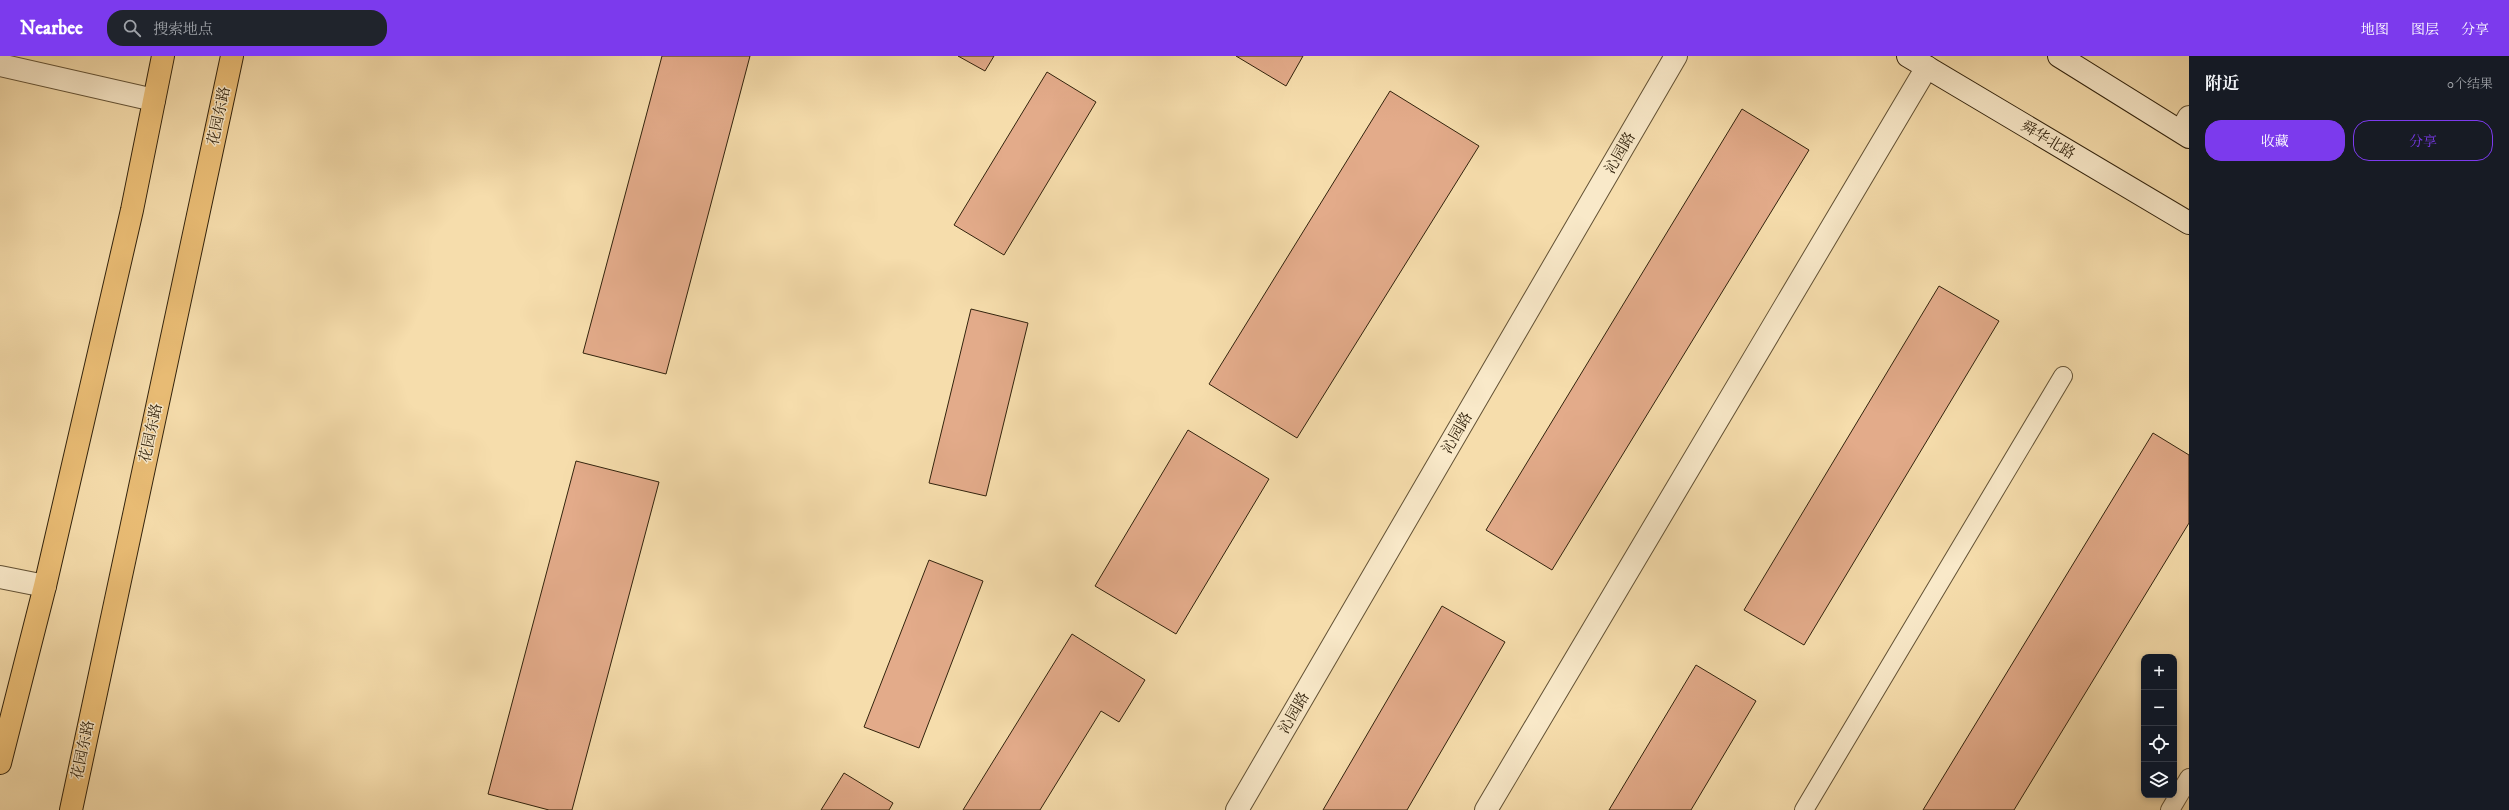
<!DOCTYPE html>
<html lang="zh">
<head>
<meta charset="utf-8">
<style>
  :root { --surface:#171b24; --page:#20242c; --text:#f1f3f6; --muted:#9ea1a6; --line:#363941; --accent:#7c3aed }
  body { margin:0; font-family:"IM FELL DW Pica","Noto Serif SC",serif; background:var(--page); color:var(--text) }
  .controls { position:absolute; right:12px; bottom:12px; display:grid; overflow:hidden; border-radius:8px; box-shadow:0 2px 6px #0003 }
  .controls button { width:36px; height:36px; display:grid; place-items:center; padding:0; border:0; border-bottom:1px solid var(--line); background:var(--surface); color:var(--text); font:20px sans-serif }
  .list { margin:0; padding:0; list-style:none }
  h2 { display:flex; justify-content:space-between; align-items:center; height:52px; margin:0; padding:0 16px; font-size:17px }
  h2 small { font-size:13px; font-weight:400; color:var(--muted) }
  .actions { display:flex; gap:8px; padding:12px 16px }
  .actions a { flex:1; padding:9px 0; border:1px solid var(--accent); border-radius:16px; text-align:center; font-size:14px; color:var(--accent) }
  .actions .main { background:var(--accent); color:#fff }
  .icon { flex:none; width:22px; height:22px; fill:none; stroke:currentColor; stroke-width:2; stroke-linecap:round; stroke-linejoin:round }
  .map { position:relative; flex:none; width:2189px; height:754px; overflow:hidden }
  header { display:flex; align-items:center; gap:24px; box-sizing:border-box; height:56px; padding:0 20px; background:var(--accent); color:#fff }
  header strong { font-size:19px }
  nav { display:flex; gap:22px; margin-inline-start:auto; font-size:14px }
  .search { width:280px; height:36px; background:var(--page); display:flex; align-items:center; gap:10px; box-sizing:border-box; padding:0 14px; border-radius:16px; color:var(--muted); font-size:15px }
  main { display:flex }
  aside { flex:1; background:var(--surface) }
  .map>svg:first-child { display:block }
</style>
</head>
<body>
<header>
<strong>Nearbee</strong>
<div class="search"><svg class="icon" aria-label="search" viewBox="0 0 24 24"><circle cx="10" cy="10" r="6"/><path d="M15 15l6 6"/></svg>搜索地点</div>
<nav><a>地图</a><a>图层</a><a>分享</a></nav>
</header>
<main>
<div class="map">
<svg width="2189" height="754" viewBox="0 0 2189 754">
  <rect width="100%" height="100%" fill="#f6ddac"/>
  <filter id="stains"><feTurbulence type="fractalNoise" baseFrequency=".005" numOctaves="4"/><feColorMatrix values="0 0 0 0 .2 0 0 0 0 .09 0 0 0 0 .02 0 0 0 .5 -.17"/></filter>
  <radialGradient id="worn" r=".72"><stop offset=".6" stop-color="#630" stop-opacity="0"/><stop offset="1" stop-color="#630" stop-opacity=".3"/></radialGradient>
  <!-- building -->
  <g fill="#e3ab8a" stroke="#32230d">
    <path d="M662,0H750L666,318L583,297Z"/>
    <path d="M958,0H994L985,15Z"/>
    <path d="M1236,0H1303L1286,30Z"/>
    <path d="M1047,16L1096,46L1004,199L954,169Z"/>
    <path d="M1390,35L1479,90L1297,382L1209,328Z"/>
    <path d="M1742,53L1809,94L1552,514L1486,474Z"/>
    <path d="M1939,230L1999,265L1804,589L1744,554Z"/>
    <path d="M971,253L1028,267L986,440L929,427Z"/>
    <path d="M1188,374L1269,423L1176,578L1095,530Z"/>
    <path d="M2153,377L2189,399V467L2014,754H1923Z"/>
    <path d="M576,405L659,426L572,754H549L488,738Z"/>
    <path d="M929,504L983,525L919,692L864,671Z"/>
    <path d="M1442,550L1505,586L1407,754H1323Z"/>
    <path d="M1072,578L1145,624L1119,666L1101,655L1040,754H963Z"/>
    <path d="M1696,609L1756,645L1691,754H1609Z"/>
    <path d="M844,717L893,747L889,754H821Z"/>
  </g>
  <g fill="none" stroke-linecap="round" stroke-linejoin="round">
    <defs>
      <g id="service">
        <path d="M1804,754L2063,320"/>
        <path d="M2170,754L2189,722"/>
      </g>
      <g id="minor">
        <path d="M0,9L154,44"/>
        <path d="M2181,75L2189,61"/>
        <path d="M1486,754L1927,11"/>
      </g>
      <g id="tertiary">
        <path d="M0,521L45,530"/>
        <path d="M1237,754L1676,0"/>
      </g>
      <g id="secondary">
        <path d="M1908,0L2189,167"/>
        <path d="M2059,0L2189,81"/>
      </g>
      <g id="primary">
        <path d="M0,707L45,530L132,154L163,0"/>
        <path d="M71,754L232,0"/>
      </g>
    </defs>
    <!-- service casing -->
    <use href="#service" stroke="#635235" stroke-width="20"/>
    <!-- minor casing -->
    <use href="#minor" stroke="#635235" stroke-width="24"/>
    <!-- tertiary casing -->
    <use href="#tertiary" stroke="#635235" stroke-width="24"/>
    <!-- secondary casing -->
    <use href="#secondary" stroke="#32230d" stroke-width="24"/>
    <!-- primary casing -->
    <use href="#primary" stroke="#32230d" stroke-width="24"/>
    <!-- service -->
    <use href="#service" stroke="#f9e9c9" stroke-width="18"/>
    <!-- minor -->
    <use href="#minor" stroke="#f9e9c9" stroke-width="22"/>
    <!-- tertiary -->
    <use href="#tertiary" stroke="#f9e9c9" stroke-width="22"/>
    <!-- secondary -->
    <use href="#secondary" stroke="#f9e9c9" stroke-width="22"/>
    <!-- primary -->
    <use href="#primary" stroke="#ebbe76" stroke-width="22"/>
  </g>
  <g text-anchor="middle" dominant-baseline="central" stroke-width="3" stroke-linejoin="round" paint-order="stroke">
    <!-- street labels -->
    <g font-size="15" fill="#32230d" stroke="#f9e9c9">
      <text transform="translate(219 60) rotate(-78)">花园东路</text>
      <text transform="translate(2048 84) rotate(31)">舜华北路</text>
      <text transform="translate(1620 97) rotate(-60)">沁园路</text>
      <text transform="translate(151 377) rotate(-78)">花园东路</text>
      <text transform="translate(1457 377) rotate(-60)">沁园路</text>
      <text transform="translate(1294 657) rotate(-60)">沁园路</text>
      <text transform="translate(83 694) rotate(-78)">花园东路</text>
    </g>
  </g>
  <rect width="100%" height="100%" filter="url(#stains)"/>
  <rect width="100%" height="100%" fill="url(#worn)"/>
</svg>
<div class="controls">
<button>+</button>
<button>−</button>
<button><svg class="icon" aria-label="locate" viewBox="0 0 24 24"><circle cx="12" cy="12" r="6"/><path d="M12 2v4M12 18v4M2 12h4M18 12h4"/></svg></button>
<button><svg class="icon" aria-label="layers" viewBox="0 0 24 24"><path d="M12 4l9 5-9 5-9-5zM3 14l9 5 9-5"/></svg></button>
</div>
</div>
<aside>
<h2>附近<small>0个结果</small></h2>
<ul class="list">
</ul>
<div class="actions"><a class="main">收藏</a><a>分享</a></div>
</aside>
</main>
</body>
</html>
